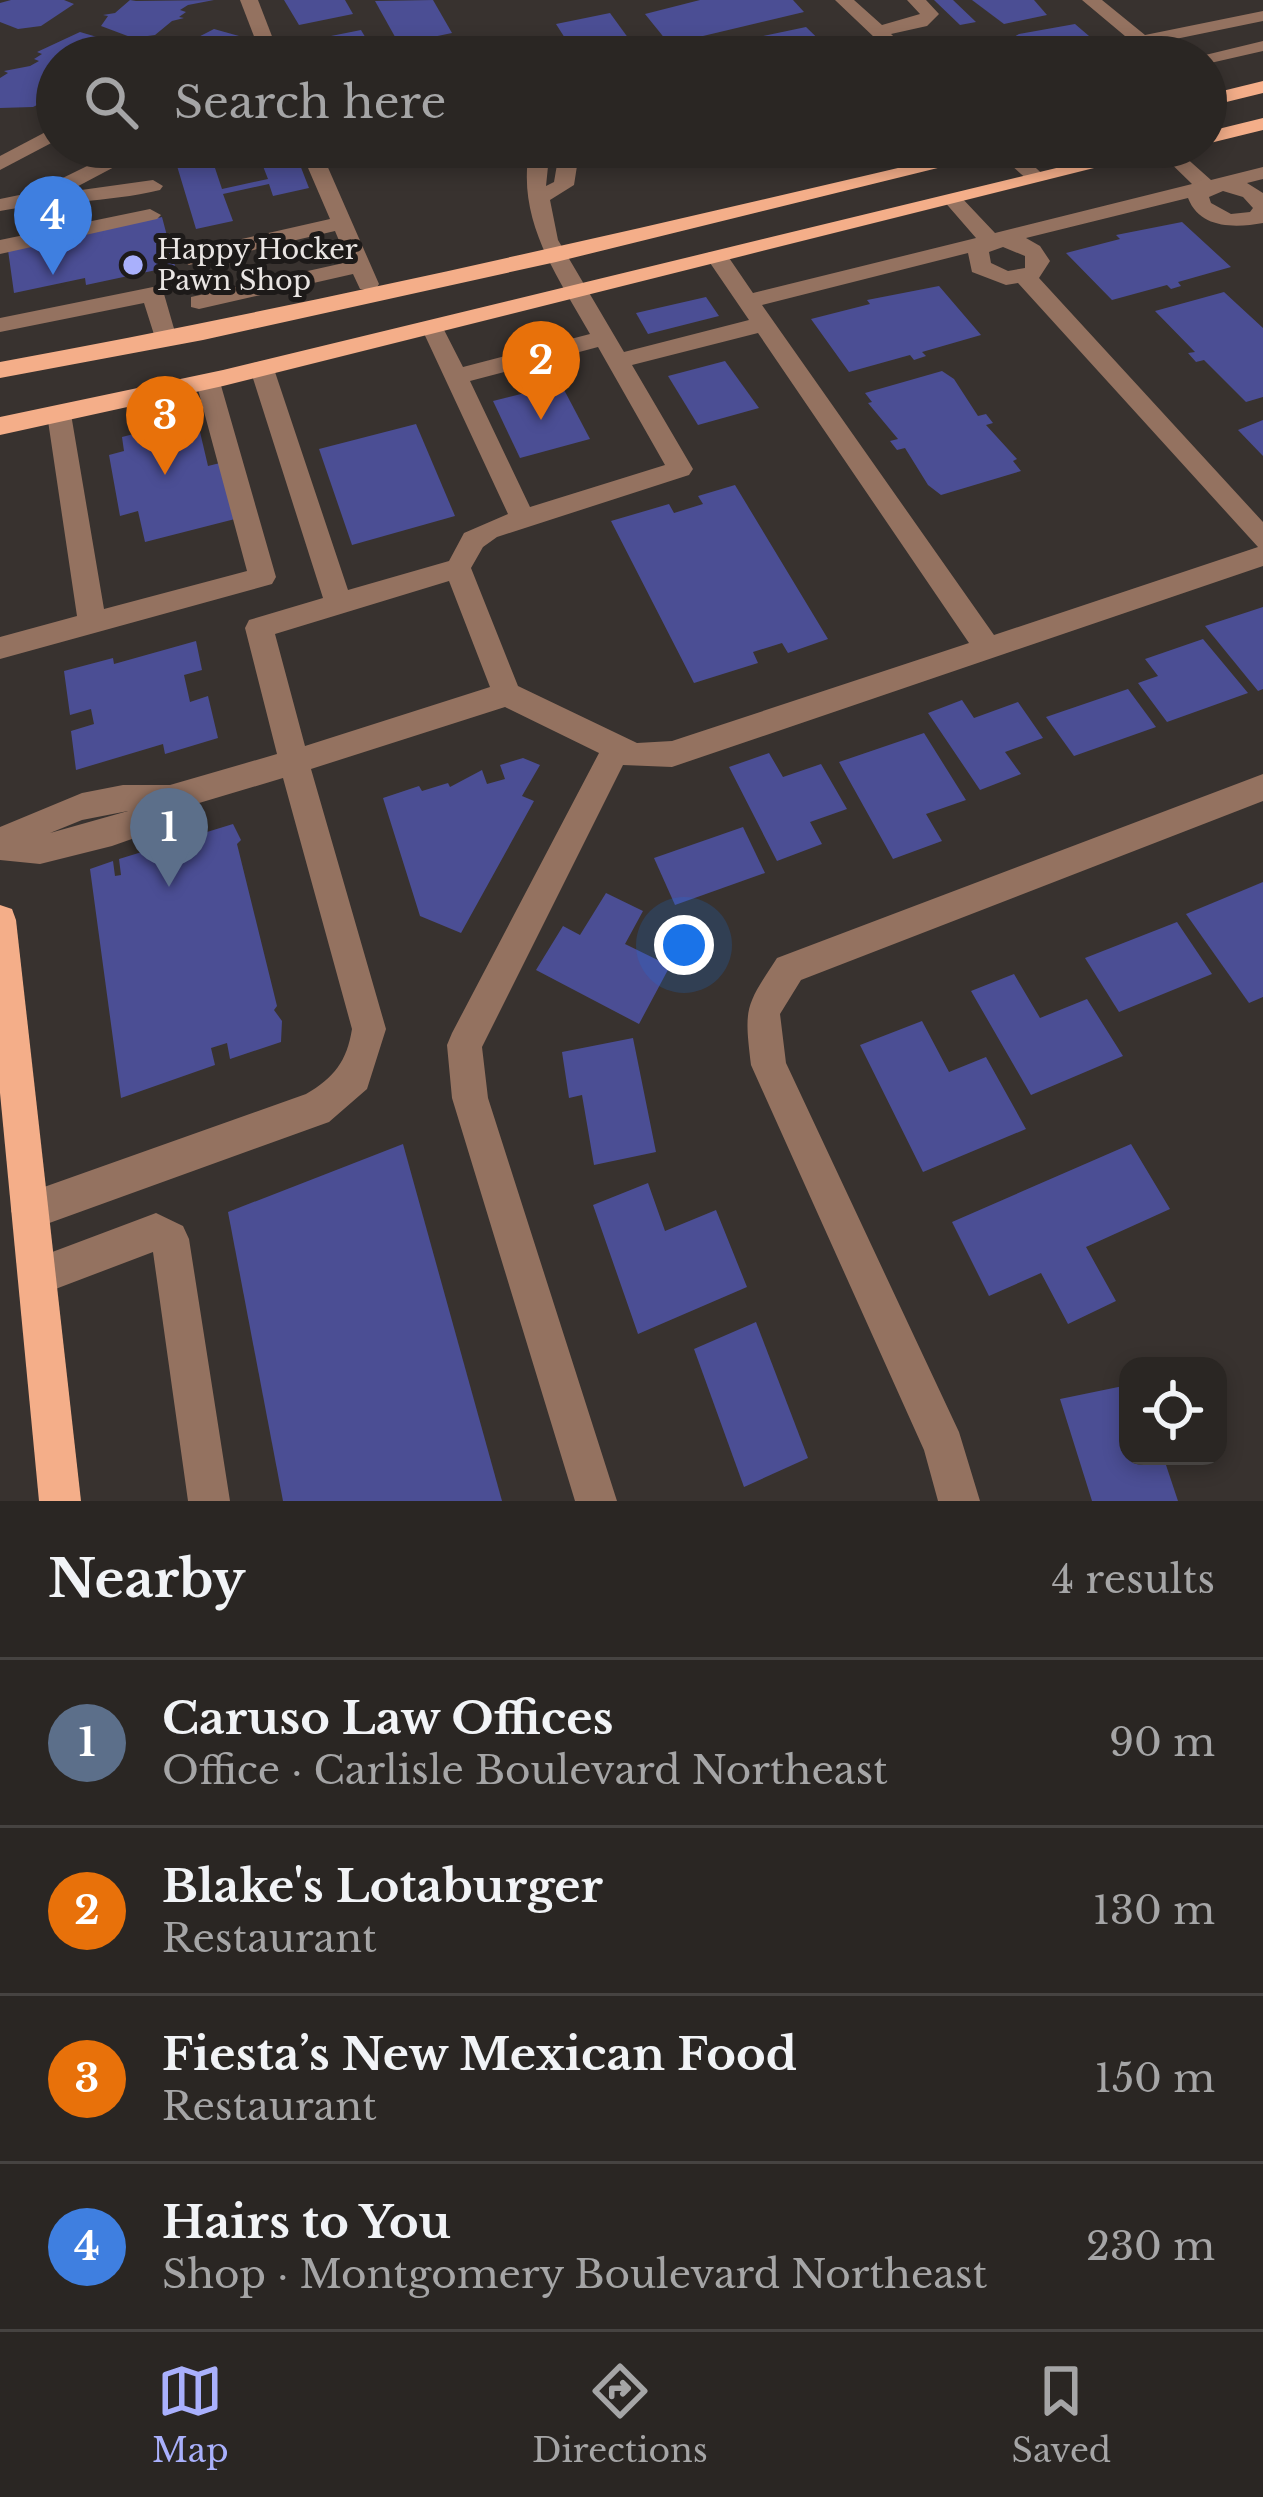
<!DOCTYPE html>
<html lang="en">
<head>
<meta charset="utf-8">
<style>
  :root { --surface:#2a2623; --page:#363230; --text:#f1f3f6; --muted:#a5a5a6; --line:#464341; --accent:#a9b0fc }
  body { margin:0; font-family:"Libre Baskerville",serif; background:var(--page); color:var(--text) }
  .controls { position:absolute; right:36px; bottom:36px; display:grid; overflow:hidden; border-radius:24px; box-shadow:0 6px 18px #0003 }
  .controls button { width:108px; height:108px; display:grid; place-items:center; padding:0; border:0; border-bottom:3px solid var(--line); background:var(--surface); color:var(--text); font:60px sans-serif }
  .you { position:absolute; left:684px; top:945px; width:42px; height:42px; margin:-30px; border:9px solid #fff; border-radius:50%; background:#1a73e8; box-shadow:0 0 0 18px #1a73e833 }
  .badge { display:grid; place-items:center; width:78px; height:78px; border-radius:50%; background:var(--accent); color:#fff; font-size:39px; font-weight:700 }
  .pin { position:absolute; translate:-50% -99px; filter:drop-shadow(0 3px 6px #0008) }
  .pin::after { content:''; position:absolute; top:63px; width:42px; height:36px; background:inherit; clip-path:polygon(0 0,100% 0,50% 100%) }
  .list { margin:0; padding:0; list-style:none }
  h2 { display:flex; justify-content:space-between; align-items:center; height:156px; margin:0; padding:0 48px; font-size:51px }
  h2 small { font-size:39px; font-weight:400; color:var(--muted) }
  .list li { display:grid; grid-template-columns:78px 1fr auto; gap:36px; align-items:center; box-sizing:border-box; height:168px; padding:0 48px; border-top:3px solid var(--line) }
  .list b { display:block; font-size:45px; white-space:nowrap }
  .list p { margin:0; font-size:39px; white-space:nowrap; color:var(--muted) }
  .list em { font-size:39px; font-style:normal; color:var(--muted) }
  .icon { flex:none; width:66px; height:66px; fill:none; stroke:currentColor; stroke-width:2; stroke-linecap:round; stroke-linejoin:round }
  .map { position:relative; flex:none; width:1263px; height:1501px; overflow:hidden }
  .search { position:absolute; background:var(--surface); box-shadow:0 6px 18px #0003; left:36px; right:36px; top:36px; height:132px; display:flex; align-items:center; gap:30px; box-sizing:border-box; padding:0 42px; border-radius:66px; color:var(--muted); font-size:45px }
  .sheet { height:828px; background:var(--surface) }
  nav { display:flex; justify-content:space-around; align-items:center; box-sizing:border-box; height:168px; border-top:3px solid var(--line); background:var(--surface); font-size:33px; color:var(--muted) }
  nav a { display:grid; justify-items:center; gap:6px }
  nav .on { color:var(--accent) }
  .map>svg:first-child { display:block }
</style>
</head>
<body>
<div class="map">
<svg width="1263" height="1501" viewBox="0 0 1263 1501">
  <rect width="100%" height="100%" fill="#38322f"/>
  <!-- building -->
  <g fill="#4b4e94" fill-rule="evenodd">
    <path d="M11,0H64L74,4L41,26L18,29L0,22V3Z"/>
    <path d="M130,0L136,1L214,0L188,5L180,10L186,12L179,17L184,18L172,21L155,35L133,38L101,26L108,16L103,15L115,13Z"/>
    <path d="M284,0H345L353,14L299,25Z"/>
    <path d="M433,0L452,33L399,44L375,1Z"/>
    <path d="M700,0H793L804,12L703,36L666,40L645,14Z"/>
    <path d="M934,0H953L976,22L960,25Z"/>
    <path d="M972,0H1034L1047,15L1004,24Z"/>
    <path d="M610,13L642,57H577L556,24Z"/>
    <path d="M1075,24L1103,48L1078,57H950L945,53L998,38L1018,41L1014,37L1019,34Z"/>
    <path d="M806,27L837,57H770L753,38Z"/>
    <path d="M214,29L257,41L253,44L259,46L252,51L257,52L250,57H168L179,51L175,49Z"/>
    <path d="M361,30L377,57H313L306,41Z"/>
    <path d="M80,32L121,44L117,47L123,49L115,54L122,57H57V93L36,100L41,103L33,107L0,108V78L8,73L4,71L30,66L39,61L34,59L42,54L37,52Z"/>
    <path d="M255,147H293L309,188L273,196L269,184L223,194L233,221L196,229L174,156L208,149L213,161L257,152ZM259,156L268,179L222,189L214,165Z"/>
    <path d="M162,217L175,266L86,285L85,278L14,293L8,250Z"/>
    <path d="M1182,222L1231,267L1178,282L1181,286L1171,289L1167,285L1112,300L1066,253L1120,239L1116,235Z"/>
    <path d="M939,286L981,335L922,352L926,356L914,360L910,355L849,372L811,319L870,304L867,300Z"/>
    <path d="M1224,292L1263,328V397L1246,402L1204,360L1196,362L1188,353L1195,352L1155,311Z"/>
    <path d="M706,297L719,316L648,334L636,313Z"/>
    <path d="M725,361L759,408L698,425L668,376Z"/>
    <path d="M942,371L954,379L978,416L986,414L993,423L986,425L1017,459L1013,461L1021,471L941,495L928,485L905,448L897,450L890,441L898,439L868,403L872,402L865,393Z"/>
    <path d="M561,384L590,439L520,458L493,401Z"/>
    <path d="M1263,420V456L1238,430Z"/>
    <path d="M180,422L184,436L200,432L208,466L220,463L235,519L145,542L138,511L120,516L109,455L124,451L122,437Z"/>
    <path d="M416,424L455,516L352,545L319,449Z"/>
    <path d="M735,485L828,639L788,653L782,643L753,652L758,663L694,683L611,521L669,504L674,513L703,504L698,496Z"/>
    <path d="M1263,607V689L1258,691L1205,626Z"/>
    <path d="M1203,639L1248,693L1167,722L1138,683L1158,676L1145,659Z"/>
    <path d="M196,641L202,670L184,675L190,702L208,696L218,738L165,754L163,744L76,770L71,731L94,724L91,709L70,715L64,671L113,658L114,664Z"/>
    <path d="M1128,689L1156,727L1074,756L1046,717Z"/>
    <path d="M962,700L974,718L1018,702L1043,738L1005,752L1021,774L980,790L928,713Z"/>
    <path d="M924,733L966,800L926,814L942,841L893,859L839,762Z"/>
    <path d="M769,753L783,777L821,764L847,809L810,822L822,844L777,861L729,767Z"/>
    <path d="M523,758L540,765L522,796L534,801L461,933L420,916L383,798L419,786L422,791L448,783L450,787L482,770L487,784L505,779L500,765Z"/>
    <path d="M233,824L241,840L237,844L277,1006L274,1010L282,1021L281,1042L230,1059L227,1043L211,1048L215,1065L121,1098L90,869L113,861L115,876L121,875L119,859Z"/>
    <path d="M743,827L765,873L675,905L654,858Z"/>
    <path d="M1263,882V997L1249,1003L1186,914Z"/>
    <path d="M606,893L643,911L625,944L670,966L639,1024L536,970L563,926L580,935Z"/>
    <path d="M1177,922L1212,974L1119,1012L1085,958Z"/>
    <path d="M1014,974L1040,1018L1087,999L1123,1056L1031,1095L971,991Z"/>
    <path d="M922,1021L949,1072L986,1057L1026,1129L923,1172L860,1045Z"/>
    <path d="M633,1038L656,1152L594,1165L582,1095L569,1098L562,1052Z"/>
    <path d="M403,1144L502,1501H283L228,1212Z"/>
    <path d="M1131,1144L1170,1209L1086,1247L1116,1301L1068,1324L1041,1273L989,1296L952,1222Z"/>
    <path d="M648,1183L665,1231L716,1210L747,1287L638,1334L593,1205Z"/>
    <path d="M756,1322L808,1458L744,1487L694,1349Z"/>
    <path d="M1128,1385V1456H1163L1178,1501H1092L1060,1399Z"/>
  </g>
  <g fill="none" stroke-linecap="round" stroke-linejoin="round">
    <!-- minor -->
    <g fill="#947260" fill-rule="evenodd">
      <path d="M240,0H258L280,57H262Z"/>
      <path d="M835,0H854L882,25L920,14L907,0H926L939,14L927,26L891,34L915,57H895Z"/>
      <path d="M1082,0H1102L1145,35L1263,11V21L1156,43L1165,53L1150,57Z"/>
      <path d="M1263,41V51L1206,64V57H1197Z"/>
      <path d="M57,126V140L0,170V156Z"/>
      <path d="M126,147H152L67,192L153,180L163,186L160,190C106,203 53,201 0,211V199L34,192Z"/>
      <path d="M299,147H319L379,284L376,289H360L353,274L199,309L191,307V297L348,262L335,231L189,265L178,258L189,251L330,219Z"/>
      <path d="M530,147H550L546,186L554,182L560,147H580L574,185L550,200L558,240L624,352L749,320L706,257L709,252H725L753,293L976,238L943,200L953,194L960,196L995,233L1192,184L1154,147H1174L1211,180L1263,167V179L1247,183L1263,193V223C1235,228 1200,229 1188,198L1026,238L1040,246L1050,261L1039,278L1263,522V566L672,767L623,765L482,1047L488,1098L617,1501H575L452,1098L447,1045L452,1033L599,753L505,707L311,769L386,1029L367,1089L329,1122L30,1230L17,1224L11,1211L17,1198L30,1192L306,1094C334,1078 347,1061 352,1029L283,778L179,809L146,834L112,846L40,864L0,860V827L82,793L123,785H170L277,754L245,628L249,620L323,598L250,369L254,363L262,361L274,369L348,590L449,561L464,533L508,514L421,327L424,322H440L463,367L590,334C556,274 515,218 530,147ZM1223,191L1243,197L1253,208L1250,212L1231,214L1211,203L1209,197ZM1003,247L1025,256V268L1008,271L991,263L989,252ZM968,253L972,272L1006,285L1018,283L1258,547L994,635L762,305ZM758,333L969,643L672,741L637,743L518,686L471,568L483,547L497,537L689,475L693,469L632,365ZM598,347L665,465L530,507L470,381ZM449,581L490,687L305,746L275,634ZM128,811L50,833L82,820Z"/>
      <path d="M991,147H1013L1048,179L1031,183Z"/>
      <path d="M150,209L161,215L157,219L0,254V240Z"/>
      <path d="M153,287L164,294L177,339L173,344H157L144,303L0,332V318Z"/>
      <path d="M208,374L220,382L276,577L272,584L0,659V637L77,616L47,414L50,408H68L71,414L104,609L247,571L196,382Z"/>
      <path d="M1263,774V801L801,980L780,1014L786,1063L959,1432L980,1501H938L924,1450L751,1065C744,1007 745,1007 777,958Z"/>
      <path d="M156,1213L183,1226L189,1239L230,1501H188L153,1252L37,1296L23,1291L18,1277L23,1263Z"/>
    </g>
    <!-- major -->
    <g fill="#f4ae89" fill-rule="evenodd">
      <path d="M1263,81V93L1206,107V95Z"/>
      <path d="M1263,118V130L1206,144V132Z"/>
      <path d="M987,147H1023L556,262L203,340L0,378V362C332,301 659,224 987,147Z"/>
      <path d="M1143,147H1178L223,386L0,435V417L223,370Z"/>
      <path d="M0,905L12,909L16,920L81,1501H39L0,1093Z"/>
    </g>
  </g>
  <!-- markers -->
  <circle fill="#a9b0fc" stroke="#1d1a19" stroke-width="4.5" cx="133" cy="265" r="12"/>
  <g text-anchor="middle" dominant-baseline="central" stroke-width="10" stroke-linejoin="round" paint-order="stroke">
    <!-- far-poi labels -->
    <g font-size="27" fill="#e9e5e3" stroke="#1d1a19" text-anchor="start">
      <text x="157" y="249">Happy Hocker<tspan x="157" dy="31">Pawn Shop</tspan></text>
    </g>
  </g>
</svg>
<div class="controls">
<button><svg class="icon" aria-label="locate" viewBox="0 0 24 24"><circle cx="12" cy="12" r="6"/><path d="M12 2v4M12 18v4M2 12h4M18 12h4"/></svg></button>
</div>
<div class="you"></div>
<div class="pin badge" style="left:169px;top:887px;background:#5c6f8a">1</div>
<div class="pin badge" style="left:541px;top:420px;background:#e8710a">2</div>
<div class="pin badge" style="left:165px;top:475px;background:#e8710a">3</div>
<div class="pin badge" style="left:53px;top:275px;background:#3f7fe0">4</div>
<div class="search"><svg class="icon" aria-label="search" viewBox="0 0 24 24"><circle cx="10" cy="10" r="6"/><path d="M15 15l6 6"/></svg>Search here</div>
</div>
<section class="sheet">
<h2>Nearby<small>4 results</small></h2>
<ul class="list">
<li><span class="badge" style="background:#5c6f8a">1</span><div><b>Caruso Law Offices</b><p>Office · Carlisle Boulevard Northeast</p></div><em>90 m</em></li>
<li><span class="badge" style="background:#e8710a">2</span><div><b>Blake's Lotaburger</b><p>Restaurant</p></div><em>130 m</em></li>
<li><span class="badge" style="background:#e8710a">3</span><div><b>Fiesta’s New Mexican Food</b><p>Restaurant</p></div><em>150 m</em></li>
<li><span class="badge" style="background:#3f7fe0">4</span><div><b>Hairs to You</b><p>Shop · Montgomery Boulevard Northeast</p></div><em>230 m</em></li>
</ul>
</section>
<nav>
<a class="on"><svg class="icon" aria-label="map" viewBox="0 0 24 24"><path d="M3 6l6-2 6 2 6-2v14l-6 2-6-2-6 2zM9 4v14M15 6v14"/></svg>Map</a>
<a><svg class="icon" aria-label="directions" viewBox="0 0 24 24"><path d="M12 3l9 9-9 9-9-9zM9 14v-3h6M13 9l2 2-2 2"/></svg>Directions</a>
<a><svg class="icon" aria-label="saved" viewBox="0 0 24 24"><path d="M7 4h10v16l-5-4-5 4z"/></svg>Saved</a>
</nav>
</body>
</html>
